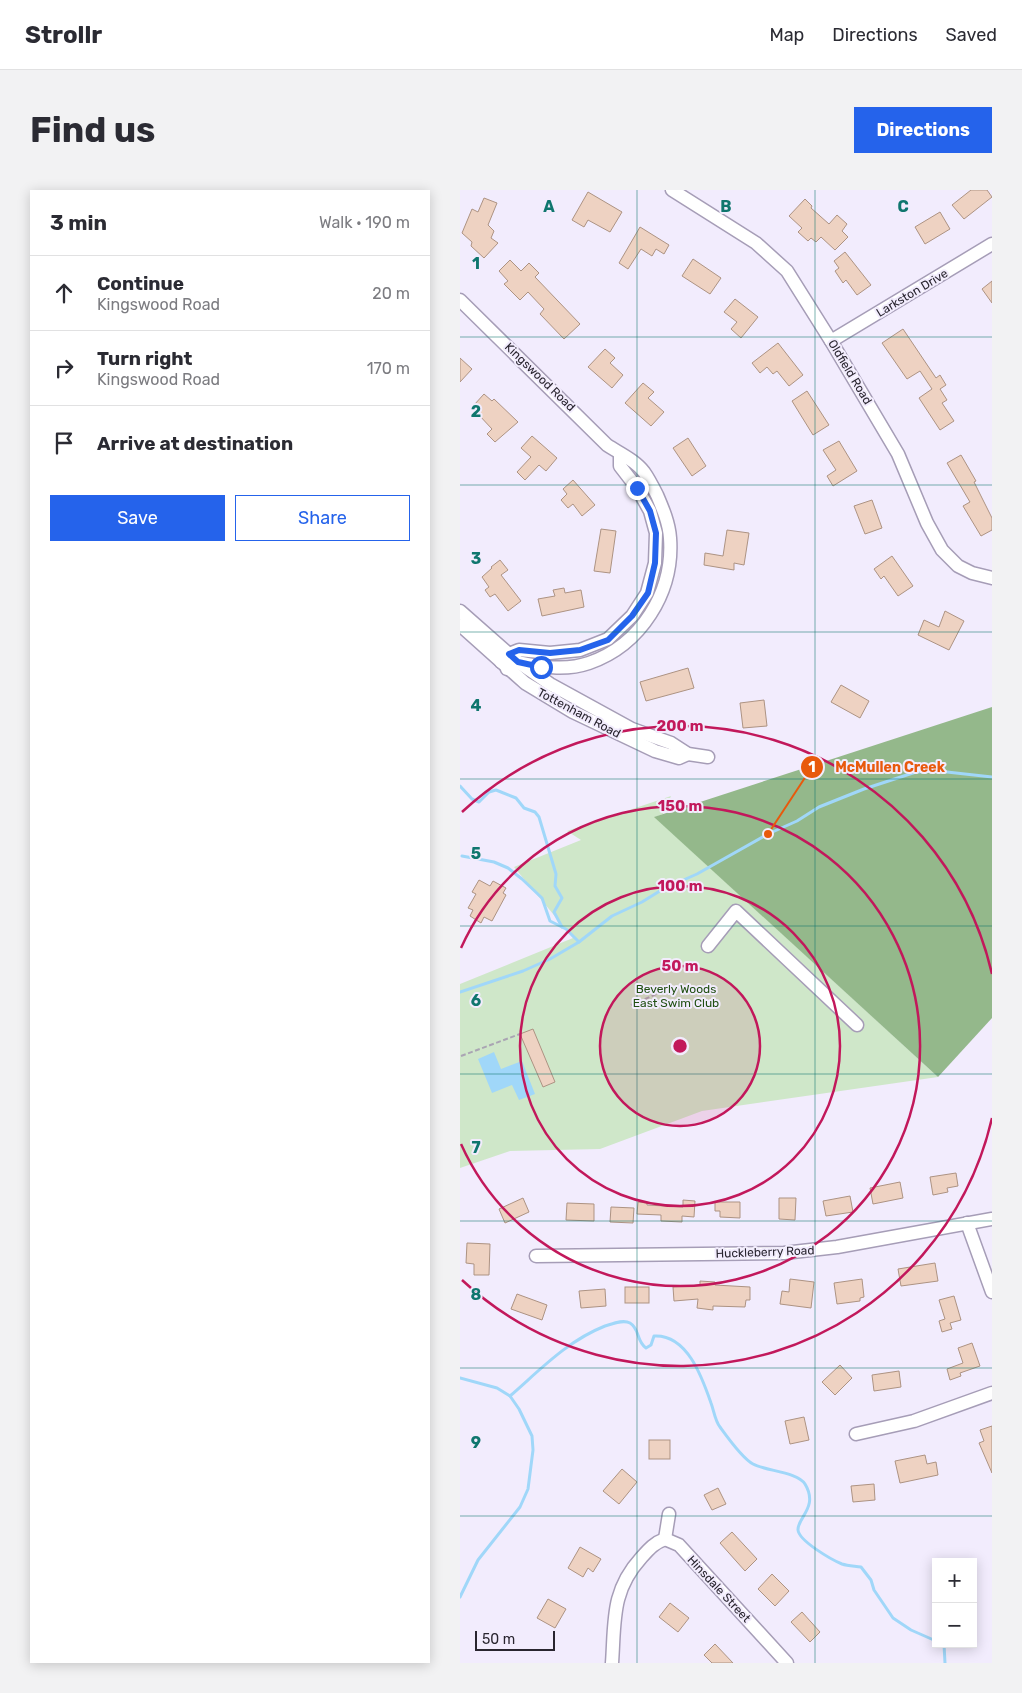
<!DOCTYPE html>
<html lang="en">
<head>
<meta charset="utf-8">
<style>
  :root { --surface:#fff; --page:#f2f2f3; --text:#2b2b33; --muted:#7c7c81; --line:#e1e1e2; --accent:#2563eb }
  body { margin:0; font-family:Rubik,sans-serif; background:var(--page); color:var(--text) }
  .controls { position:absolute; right:15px; bottom:15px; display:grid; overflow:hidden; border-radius:0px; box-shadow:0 2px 12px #0003 }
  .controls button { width:45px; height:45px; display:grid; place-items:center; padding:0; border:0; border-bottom:1px solid var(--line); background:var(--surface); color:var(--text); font:25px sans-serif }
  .scale { position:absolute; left:15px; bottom:12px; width:80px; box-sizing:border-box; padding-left:5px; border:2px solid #29252f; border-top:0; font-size:14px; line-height:18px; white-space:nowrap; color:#29252f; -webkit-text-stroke:4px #f2ecfd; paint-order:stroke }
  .stop { position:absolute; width:15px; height:15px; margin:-11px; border:4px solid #2563eb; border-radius:50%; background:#fff }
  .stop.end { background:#2563eb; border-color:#fff; box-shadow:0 1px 5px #0008 }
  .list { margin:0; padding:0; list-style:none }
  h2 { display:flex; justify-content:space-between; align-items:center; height:65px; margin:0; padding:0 20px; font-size:21px }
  h2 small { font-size:16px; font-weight:400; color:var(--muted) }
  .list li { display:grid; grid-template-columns:32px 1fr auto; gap:15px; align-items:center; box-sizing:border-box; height:75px; padding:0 20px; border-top:1px solid var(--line) }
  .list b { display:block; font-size:19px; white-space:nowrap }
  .list p { margin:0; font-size:16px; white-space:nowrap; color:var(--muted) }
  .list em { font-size:16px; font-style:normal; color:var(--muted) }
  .actions { display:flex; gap:10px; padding:15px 20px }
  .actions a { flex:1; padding:11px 0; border:1px solid var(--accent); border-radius:0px; text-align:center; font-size:18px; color:var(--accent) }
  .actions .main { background:var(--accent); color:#fff }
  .icon { flex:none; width:28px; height:28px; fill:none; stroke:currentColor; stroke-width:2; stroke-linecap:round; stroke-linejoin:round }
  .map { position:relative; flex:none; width:532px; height:1473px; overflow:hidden; border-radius:0px }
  header { display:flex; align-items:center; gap:30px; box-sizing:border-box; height:70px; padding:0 25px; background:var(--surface); border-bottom:1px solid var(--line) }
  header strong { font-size:24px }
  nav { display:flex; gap:28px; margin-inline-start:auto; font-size:18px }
  .intro { display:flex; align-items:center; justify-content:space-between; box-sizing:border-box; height:120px; padding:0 30px }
  h1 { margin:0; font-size:35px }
  .button { padding:12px 22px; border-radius:0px; background:var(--accent); color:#fff; font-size:18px; font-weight:700 }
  main { display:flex; gap:30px; padding:0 30px }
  aside { flex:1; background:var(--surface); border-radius:0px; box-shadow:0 2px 12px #0003 }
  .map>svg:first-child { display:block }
</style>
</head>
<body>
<header>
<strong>Strollr</strong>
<nav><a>Map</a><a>Directions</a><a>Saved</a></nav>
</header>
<div class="intro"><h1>Find us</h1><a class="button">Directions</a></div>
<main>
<aside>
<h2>3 min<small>Walk · 190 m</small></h2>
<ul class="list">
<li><svg class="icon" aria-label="ahead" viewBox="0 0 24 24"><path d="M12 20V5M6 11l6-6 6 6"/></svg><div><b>Continue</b><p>Kingswood Road</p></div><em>20 m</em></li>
<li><svg class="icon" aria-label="right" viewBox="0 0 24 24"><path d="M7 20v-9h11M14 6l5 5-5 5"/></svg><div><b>Turn right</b><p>Kingswood Road</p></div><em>170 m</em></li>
<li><svg class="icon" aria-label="arrive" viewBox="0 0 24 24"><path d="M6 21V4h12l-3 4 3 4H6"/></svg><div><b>Arrive at destination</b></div></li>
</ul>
<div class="actions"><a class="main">Save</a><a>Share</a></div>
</aside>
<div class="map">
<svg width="532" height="1473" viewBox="0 0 532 1473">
  <rect width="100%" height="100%" fill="#f2ecfd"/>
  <!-- green -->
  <path fill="#cfe7c9" d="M211,606L203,624L195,627L478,887L242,921L140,959L50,961L0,978V794L113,748L54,677L121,650L107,641Z"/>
  <!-- forest -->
  <path fill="#94b88b" d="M532,517V828L478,887L194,627Z"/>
  <!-- water -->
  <path fill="#a0d7f9" d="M34,862L41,879L62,871L75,904L59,910L52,895L32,903L18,869Z"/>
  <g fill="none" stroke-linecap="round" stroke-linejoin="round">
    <!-- stream -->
    <g stroke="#a0d7f9" stroke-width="3">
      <path d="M0,596L12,609L19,612L29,602L36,600L56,608L64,618L75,622L79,627L96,684L95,696L102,708L94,722L102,737"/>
      <path d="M2,666L34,672L48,678L62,689L82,708L90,731L106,739L119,752"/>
      <path d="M0,802L63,781L90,769L119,752L152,726L182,712L203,699L237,684L308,644L337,631L359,617L404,599L456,582L478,581L532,587"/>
      <path d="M0,1188L37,1198L50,1206L59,1219L72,1246L73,1260L68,1299L60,1317L18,1370L0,1407"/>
      <path d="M50,1206C80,1180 107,1151 145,1136C152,1134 163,1129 170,1133C180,1139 176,1151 186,1158L191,1155L194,1146C227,1144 242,1187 251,1213C254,1221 255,1231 260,1237C268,1248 282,1268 293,1274C306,1281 338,1282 345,1294C359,1317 337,1328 338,1340C339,1351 372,1370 382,1374C388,1376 395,1376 401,1377L411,1390L414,1400L433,1428L451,1440L476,1451"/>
      <path d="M484,1454L485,1473"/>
    </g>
  </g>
  <!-- building -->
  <g fill="#eed2c2" stroke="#ad9383">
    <path d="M511,0H527L532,7L504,29L492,15Z"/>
    <path d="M128,2L162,22L150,42L128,30L124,37L112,30Z"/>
    <path d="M24,8L37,13L28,35L34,41L31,48L38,53L24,68L11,56L12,52L2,43L12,19L18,22Z"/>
    <path d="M345,9L352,16L351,18L369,34L377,25L387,34L382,41L388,47L375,60L361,47L356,52L351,48L348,51L338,42L342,38L329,26Z"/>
    <path d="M480,22L490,39L465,54L455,37Z"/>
    <path d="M180,37L209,55L204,64L196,59L192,66L181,59L168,79L159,73Z"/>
    <path d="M385,62L411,95L397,105L386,90L383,93L375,81L379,78L374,71Z"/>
    <path d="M233,69L261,88L250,104L222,86Z"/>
    <path d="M50,70L61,81L69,73L79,83L75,87L120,134L104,149L80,124L84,119L68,102L60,110L44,94L48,91L39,81Z"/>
    <path d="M532,91V113L522,99Z"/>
    <path d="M275,109L298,127L281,148L271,139L277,132L264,122Z"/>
    <path d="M443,139L476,188L480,185L486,195L480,199L487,210L482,213L494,231L480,240L459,208L472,199L460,181L447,189L422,153Z"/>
    <path d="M318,153L343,185L329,196L317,181L313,184L307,177L300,183L292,173Z"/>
    <path d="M145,159L155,168L150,173L163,185L152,198L128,177Z"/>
    <path d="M0,168L12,179L0,192Z"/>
    <path d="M183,193L194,202L188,208L204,222L191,236L165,213Z"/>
    <path d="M347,201L369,235L353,245L332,211Z"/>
    <path d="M24,204L32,211L34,209L58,232L35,252L27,244L32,239L18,224L20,222L14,215Z"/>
    <path d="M72,246L97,268L86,281L79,275L65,290L57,282L71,267L61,258Z"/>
    <path d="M228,248L246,276L232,286L213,258Z"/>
    <path d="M379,251L397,281L373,296L367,286L376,280L363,260Z"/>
    <path d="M501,265L516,291L514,292L532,328V340L521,346L503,316L510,312L487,273Z"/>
    <path d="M113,290L135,315L122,326L113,314L108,318L101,310L107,304L103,299Z"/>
    <path d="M412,310L422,338L405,344L394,316Z"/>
    <path d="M141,339L156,341L150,383L134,381Z"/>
    <path d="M267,340L289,343L284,375L274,373V380L244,375L245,363L263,366Z"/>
    <path d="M432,366L453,396L438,406L424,386L421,389L414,379Z"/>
    <path d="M40,370L48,380L41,385L61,411L48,421L35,404L30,407L25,400L29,397L22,387L32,378L31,377Z"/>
    <path d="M104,398L105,403L121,400L124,417L82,426L78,409L95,406L93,400Z"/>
    <path d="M485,421L504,431L489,460L458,445L464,430L479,437Z"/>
    <path d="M228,478L234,498L186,511L180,492Z"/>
    <path d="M381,495L409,511L400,528L371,512Z"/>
    <path d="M304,510L307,536L283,538L280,513Z"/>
    <path d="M19,690L30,696L33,691L46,698L43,703L46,705L32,731L24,727L21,733L10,726L13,720L8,718L16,704L12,702Z"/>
    <path d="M73,839L95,892L83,897L60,844Z"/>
    <path d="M496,983L498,996L487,998L488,1002L473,1005L470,987Z"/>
    <path d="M440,992L443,1008L413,1014L410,998Z"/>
    <path d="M390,1006L393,1022L366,1026L363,1011Z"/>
    <path d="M63,1008L69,1022L45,1033L39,1019Z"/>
    <path d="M319,1008H336L335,1030L319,1029Z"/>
    <path d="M223,1010L235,1011L234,1027L222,1026V1032L201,1031V1025L177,1024L178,1012L187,1013V1015L223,1017Z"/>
    <path d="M255,1012H280V1028L260,1027V1021H255Z"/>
    <path d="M107,1013L134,1014V1031L106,1030Z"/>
    <path d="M151,1017L174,1018L173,1033L150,1032Z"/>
    <path d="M7,1053L30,1054L29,1085H14V1074L6,1073Z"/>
    <path d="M475,1073L478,1091L441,1096L438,1079Z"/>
    <path d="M330,1089L354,1092L351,1118L320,1114L322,1101L329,1102Z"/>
    <path d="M402,1089L404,1107L400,1108V1111L377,1114L374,1093Z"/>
    <path d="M240,1091L255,1092V1095L290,1097V1110H286L285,1117L253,1116V1120L237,1118L238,1109L214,1111L213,1097L240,1095Z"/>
    <rect x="165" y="1097" width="24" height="16"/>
    <path d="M145,1099L146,1116L121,1118L119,1101Z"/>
    <path d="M57,1104L87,1115L82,1130L51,1119Z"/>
    <path d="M494,1106L501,1130L490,1133L492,1139L482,1142L479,1131L485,1129L479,1110Z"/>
    <path d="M512,1153L520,1176L500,1183L501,1186L490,1190L487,1179L503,1173L498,1158Z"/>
    <path d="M380,1175L392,1188L375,1205L362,1192Z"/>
    <path d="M439,1181L441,1197L414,1201L412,1185Z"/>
    <path d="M344,1227L349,1250L330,1254L325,1231Z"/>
    <path d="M532,1236V1283L519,1253L524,1251L520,1240Z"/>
    <rect x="189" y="1250" width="21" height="19"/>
    <path d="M465,1265L467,1274L476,1272L478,1285L440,1293L435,1271Z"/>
    <path d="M162,1279L177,1292L159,1314L143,1301Z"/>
    <path d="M414,1294L415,1310L393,1312L391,1296Z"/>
    <path d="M258,1298L266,1314L252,1320L244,1305Z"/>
    <path d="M272,1342L297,1369L285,1381L260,1353Z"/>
    <path d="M120,1357L141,1369L133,1382L128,1378L123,1387L108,1378Z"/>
    <path d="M312,1384L329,1401L315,1416L298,1399Z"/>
    <path d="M88,1409L106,1419L95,1438L77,1428Z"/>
    <path d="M210,1413L229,1428L218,1442L199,1427Z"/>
    <path d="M342,1422L360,1442L350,1452L331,1432Z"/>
    <path d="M255,1454L273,1473H252L244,1465Z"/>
  </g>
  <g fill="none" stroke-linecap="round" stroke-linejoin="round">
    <defs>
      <g id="minor">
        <path d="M212,0L296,53L327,81L371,151L438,264L467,333L482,360L498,376L512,383L532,388"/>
        <path d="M0,110L147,255C159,263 175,270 184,282C189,289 193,297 197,305C203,319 209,333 210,348C214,402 181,455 129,473C106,481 81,477 58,472L47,479"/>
        <path d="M371,151L532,54"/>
        <path d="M0,421L58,472L90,494L172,539L211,553L228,564L248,567"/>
        <path d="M0,435L65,493L113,522L195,561L219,568L228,564"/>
        <path d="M41,472L49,464L59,460L90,463L120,460L148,449L172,426L187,403L195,373L196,343L190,321L177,298L160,276V264"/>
        <path d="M248,756L276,721L397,835"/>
        <path d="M507,1033L532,1102"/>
        <path d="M76,1066L324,1063L377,1057L532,1029"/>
        <path d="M396,1244L454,1231L532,1203"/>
        <path d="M205,1349L219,1355L327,1473"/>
        <path d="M205,1349L209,1324"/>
        <path d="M152,1473C155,1431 151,1401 181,1368C189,1359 194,1353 205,1349"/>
      </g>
    </defs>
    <!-- minor casing -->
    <use href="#minor" stroke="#a69db7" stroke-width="15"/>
    <!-- path -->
    <g stroke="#aaa5b3" stroke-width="2" stroke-dasharray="5 2.5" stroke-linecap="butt">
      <path d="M171,815L208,799"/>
      <path d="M1,866L60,844"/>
    </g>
    <!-- minor -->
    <use href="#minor" stroke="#fff" stroke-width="12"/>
  </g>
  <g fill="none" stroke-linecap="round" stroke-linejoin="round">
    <!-- route -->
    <path stroke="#2563eb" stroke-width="6" d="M81,477L58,472L49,464L59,460L90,463L120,460L148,450L172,426L188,403L195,373L196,343L190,321L177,298"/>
  </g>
  <!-- grid -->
  <path fill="none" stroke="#0f766e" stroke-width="1" stroke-opacity="0.55" d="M177,0V1473M355,0V1473M0,147H532M0,295H532M0,442H532M0,589H532M0,736H532M0,884H532M0,1031H532M0,1178H532M0,1326H532"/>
  <!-- distance rings -->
  <circle cx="220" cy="856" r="80" fill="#c2185b" fill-opacity=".12"/>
  <g fill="none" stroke="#c2185b" stroke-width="2.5">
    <circle cx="220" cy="856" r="80"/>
    <circle cx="220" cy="856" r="160"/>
    <path d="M1 758A240 240 0 1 1 1 954"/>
    <path d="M532 928A320 320 0 0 1 2 1090M2 622A320 320 0 0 1 532 784"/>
  </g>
  <g text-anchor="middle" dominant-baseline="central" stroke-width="4" stroke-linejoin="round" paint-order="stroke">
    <!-- street labels -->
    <g font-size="12" fill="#29252f" stroke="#f2ecfd">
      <text transform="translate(452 103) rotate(-31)">Larkston Drive</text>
      <text transform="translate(390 182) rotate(59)">Oldfield Road</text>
      <text transform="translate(80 187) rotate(44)">Kingswood Road</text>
      <text transform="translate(119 523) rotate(28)">Tottenham Road</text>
      <text transform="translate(305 1062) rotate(-2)">Huckleberry Road</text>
      <text transform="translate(259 1399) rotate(47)">Hinsdale Street</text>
    </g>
    <!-- park labels -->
    <g font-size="12" fill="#204f12" stroke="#f2ecfd">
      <text x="216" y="799">Beverly Woods<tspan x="216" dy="14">East Swim Club</tspan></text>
    </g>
  </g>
  <g font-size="16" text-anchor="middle" font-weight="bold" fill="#0f766e" stroke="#f2ecfd" stroke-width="4" stroke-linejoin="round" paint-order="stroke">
    <text x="89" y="22">A</text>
    <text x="266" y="22">B</text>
    <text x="443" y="22">C</text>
    <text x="16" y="79">1</text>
    <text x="16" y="227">2</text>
    <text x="16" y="374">3</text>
    <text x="16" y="521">4</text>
    <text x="16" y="669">5</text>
    <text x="16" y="816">6</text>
    <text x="16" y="963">7</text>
    <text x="16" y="1110">8</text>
    <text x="16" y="1258">9</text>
  </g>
  <circle cx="220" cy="856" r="8" fill="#c2185b" stroke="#f2ecfd" stroke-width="2.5"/>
  <g font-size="15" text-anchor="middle" font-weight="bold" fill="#c2185b" stroke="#f2ecfd" stroke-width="4" stroke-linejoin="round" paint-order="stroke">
    <text x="220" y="541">200 m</text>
    <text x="220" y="621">150 m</text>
    <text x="220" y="701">100 m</text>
    <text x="220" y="781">50 m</text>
  </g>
  <!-- callouts -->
  <path fill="none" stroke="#e8590c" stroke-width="2" d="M308 644L352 577"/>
  <g fill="#e8590c" stroke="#f2ecfd" stroke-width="2">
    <circle cx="308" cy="644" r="5"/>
    <circle cx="352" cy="577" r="12"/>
  </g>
  <g font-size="15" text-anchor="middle" font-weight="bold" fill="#fff">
    <text x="352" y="582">1</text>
  </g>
  <g font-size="14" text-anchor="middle" font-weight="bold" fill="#e8590c" stroke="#f2ecfd" stroke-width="4" stroke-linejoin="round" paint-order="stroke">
    <text x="430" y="582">McMullen Creek</text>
  </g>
</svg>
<div class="controls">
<button>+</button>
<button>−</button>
</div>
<div class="scale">50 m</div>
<div class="stop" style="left:81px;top:477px"></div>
<div class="stop end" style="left:177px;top:298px"></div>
</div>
</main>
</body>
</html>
